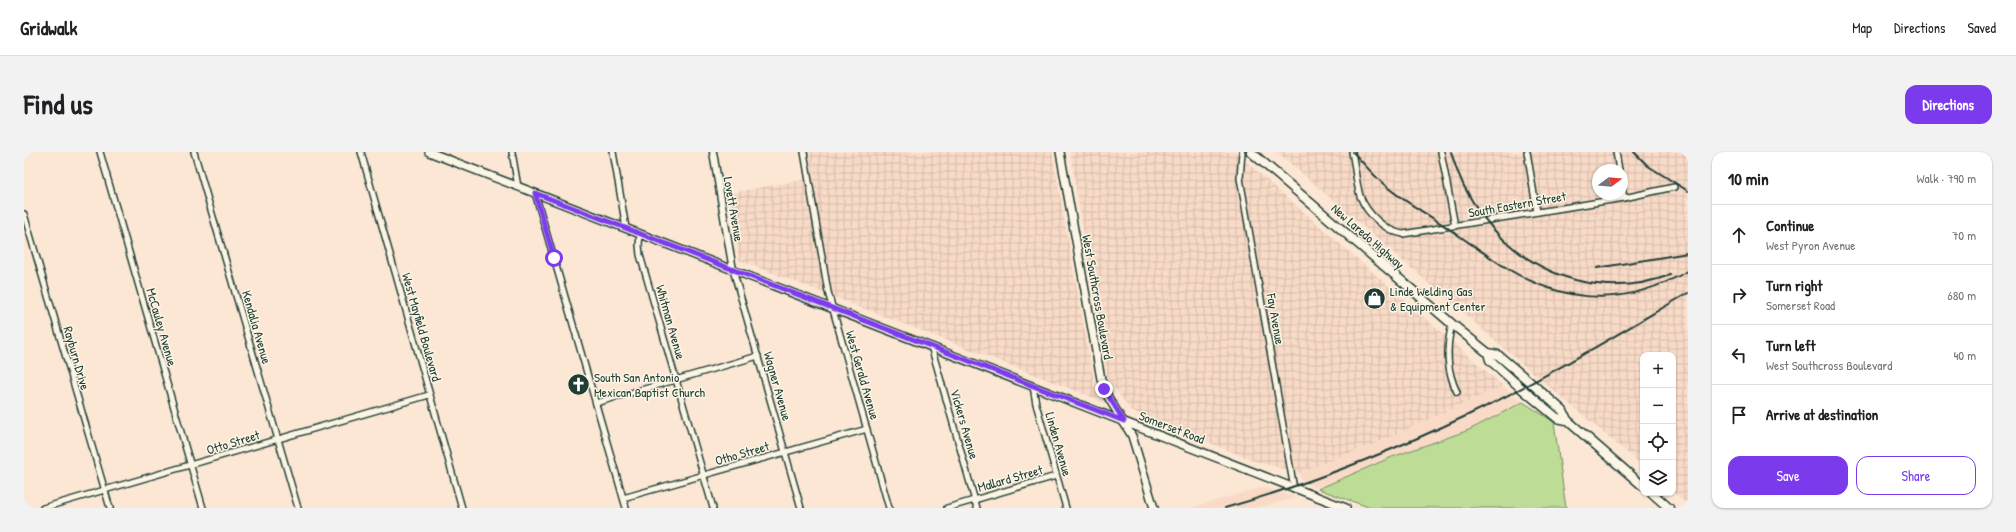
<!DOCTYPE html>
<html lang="en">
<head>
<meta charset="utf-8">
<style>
  :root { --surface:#fff; --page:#f2f2f2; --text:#202124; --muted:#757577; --line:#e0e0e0; --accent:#7c3aed }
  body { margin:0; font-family:"Patrick Hand",sans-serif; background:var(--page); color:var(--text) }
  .controls { position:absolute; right:12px; bottom:12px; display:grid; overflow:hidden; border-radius:8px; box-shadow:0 1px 3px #0004 }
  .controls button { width:36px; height:36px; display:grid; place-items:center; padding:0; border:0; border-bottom:1px solid var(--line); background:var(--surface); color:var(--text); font:20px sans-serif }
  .compass { position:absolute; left:1568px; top:12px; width:36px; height:36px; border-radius:50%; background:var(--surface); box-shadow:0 1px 3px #0004; rotate:74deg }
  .stop { position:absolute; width:12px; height:12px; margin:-9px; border:3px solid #7c3aed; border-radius:50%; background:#fff }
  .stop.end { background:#7c3aed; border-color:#fff; box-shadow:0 1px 4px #0008 }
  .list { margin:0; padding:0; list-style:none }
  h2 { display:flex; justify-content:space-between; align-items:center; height:52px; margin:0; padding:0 16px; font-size:17px }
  h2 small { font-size:13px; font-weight:400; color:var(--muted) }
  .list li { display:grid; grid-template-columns:26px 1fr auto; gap:12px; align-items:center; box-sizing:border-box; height:60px; padding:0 16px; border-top:1px solid var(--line) }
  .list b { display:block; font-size:15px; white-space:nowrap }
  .list p { margin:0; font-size:13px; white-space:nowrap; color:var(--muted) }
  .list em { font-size:13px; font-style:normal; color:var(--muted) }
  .actions { display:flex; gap:8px; padding:12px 16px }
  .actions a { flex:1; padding:9px 0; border:1px solid var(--accent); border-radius:12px; text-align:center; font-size:14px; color:var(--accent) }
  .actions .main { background:var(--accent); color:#fff }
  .icon { flex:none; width:22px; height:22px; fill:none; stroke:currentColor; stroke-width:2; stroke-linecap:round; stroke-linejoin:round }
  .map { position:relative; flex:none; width:1664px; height:356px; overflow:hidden; border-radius:12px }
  header { display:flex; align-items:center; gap:24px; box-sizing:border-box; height:56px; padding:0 20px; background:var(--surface); border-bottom:1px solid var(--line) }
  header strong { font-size:19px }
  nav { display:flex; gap:22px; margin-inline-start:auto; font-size:14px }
  .intro { display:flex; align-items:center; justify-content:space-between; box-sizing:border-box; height:96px; padding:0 24px }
  h1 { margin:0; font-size:28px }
  .button { padding:10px 18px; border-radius:12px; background:var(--accent); color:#fff; font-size:14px; font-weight:700 }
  main { display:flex; gap:24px; padding:0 24px }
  aside { flex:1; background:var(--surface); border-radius:12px; box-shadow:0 1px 3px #0004 }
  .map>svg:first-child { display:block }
</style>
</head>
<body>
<header>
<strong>Gridwalk</strong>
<nav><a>Map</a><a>Directions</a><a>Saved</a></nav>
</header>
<div class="intro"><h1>Find us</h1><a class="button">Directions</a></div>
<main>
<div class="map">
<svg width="1664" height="356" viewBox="0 0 1664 356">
  <defs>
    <pattern id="industrial-grid" width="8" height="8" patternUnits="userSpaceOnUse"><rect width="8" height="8" fill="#f8dac7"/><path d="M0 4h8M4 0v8" fill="none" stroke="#d4bcac"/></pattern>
  </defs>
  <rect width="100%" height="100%" fill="#fce7d5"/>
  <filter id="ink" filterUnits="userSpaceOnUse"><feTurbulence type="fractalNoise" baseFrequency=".025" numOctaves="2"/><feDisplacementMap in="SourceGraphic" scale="8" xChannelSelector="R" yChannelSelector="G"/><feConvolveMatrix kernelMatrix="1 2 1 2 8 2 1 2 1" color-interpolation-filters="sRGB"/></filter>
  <g filter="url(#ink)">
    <!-- built -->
    <g fill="#f8dac7">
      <path d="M1479,234L1499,250L1445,278L1368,305L1294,337L1277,328L1275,321L1350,292Z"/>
      <path d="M1239,335L1273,346L1232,356H1166Z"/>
    </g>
    <!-- industrial -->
    <g fill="url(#industrial-grid)" fill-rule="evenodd">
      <path d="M786,0H1028L1073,247L715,108L706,41L789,26Z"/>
      <path d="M1046,0H1211L1479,234L1350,292L1275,321L1233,310L1107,259L1084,227Z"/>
      <path d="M1253,0H1664V352L1649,340V203H1619V314L1503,216ZM1574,18H1598V42H1574Z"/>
    </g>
    <!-- grass -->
    <path fill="#bddc95" stroke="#6e8c64" d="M1499,250L1530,270L1542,356H1347L1294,337L1368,305L1445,278Z"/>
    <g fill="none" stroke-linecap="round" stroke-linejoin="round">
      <defs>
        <g id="minor">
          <path d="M76,0L179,356"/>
          <path d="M170,0L274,356"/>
          <path d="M337,0L438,356"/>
          <path d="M488,0L494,35"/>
          <path d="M589,0L602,76"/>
          <path d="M780,0L804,140L865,356"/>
          <path d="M1218,0L1216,26L1270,337"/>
          <path d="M1328,0C1331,14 1332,30 1336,44C1343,62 1361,79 1379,82L1600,46L1650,35"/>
          <path d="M1417,0L1431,74"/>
          <path d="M1503,0L1513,60"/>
          <path d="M1592,0L1595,18"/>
          <path d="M1598,34L1600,46"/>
          <path d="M511,41L602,356"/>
          <path d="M0,62L86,356"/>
          <path d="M616,82L615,93L616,103L689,356"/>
          <path d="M709,118L777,356"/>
          <path d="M1428,172C1422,195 1422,218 1433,240"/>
          <path d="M907,194L953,356"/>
          <path d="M1009,234L1012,252L1042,356"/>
          <path d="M572,251L734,204"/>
          <path d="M599,346L843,277"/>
          <path d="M19,356L405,243"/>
          <path d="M923,356L1032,324"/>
        </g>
        <path id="tertiary" d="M689,0L709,118"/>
        <g id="secondary">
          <path d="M405,0L1322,356"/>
          <path d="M1036,0L1077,227L1084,245L1108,284L1130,356"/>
        </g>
        <g id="primary">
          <path d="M1227,0L1428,172L1464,201L1474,203L1507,231L1539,259L1543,268L1619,334"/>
          <path d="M1464,201L1466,208L1497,236L1533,266L1543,268"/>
          <path d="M1628,341L1645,356"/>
        </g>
      </defs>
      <!-- minor casing -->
      <use href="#minor" stroke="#1f3d34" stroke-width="8"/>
      <!-- tertiary casing -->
      <use href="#tertiary" stroke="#1f3d34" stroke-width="9"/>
      <!-- secondary casing -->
      <use href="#secondary" stroke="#1f3d34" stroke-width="10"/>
      <!-- primary casing -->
      <use href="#primary" stroke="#1f3d34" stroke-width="11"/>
      <!-- minor -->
      <use href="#minor" stroke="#fcf5e5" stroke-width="5"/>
      <!-- tertiary -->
      <use href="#tertiary" stroke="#fcf5e5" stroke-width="6"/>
      <!-- secondary -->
      <use href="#secondary" stroke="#fcf5e5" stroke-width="7"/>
      <!-- primary -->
      <use href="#primary" stroke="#fcf5e5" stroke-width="8"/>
      <!-- rail -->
      <g stroke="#1f3d34" stroke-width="2">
        <path d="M1329,0C1340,12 1350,24 1363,35C1382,51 1407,64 1428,79C1449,93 1470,109 1491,121C1550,154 1606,152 1664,119"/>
        <path d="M1427,0C1453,95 1550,159 1646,123"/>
        <path d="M1610,0L1624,14L1664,39"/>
        <path d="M1573,116L1664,101"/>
        <path d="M1201,356C1285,332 1366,300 1444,263C1520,227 1592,183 1664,141"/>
      </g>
    </g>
  </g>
  <g fill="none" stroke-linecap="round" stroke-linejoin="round" filter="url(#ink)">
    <!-- route -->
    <path stroke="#7c3aed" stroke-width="5" d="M530,106L511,41L1100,269L1080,237"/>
  </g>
  <!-- icons -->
  <defs>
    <symbol id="shop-disc" viewBox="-11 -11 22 22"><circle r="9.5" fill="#1f3d34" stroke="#fcf5e5"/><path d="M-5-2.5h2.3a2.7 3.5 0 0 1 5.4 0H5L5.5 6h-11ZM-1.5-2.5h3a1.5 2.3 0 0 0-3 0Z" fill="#fff"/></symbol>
    <symbol id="church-disc" viewBox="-11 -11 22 22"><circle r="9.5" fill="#1f3d34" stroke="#fcf5e5"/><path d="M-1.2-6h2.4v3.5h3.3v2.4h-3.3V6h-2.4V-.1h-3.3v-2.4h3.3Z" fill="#fff"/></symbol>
  </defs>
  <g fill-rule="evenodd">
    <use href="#shop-disc" x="1338" y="134" width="25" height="25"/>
    <use href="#church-disc" x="542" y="220" width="25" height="25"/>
  </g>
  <g text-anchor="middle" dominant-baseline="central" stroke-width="3" stroke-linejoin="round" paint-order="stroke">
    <!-- street labels -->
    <g font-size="13" fill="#1f3d34" stroke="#fcf5e5">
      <text transform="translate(1493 52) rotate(-10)">South Eastern Street</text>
      <text transform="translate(710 57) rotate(80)">Lovett Avenue</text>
      <text transform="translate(1344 84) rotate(41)">New Laredo Highway</text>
      <text transform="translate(1074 145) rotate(80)">West Southcross Boulevard</text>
      <text transform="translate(1252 167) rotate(80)">Fay Avenue</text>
      <text transform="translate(647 170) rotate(74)">Whitman Avenue</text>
      <text transform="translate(138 175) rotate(74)">McCauley Avenue</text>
      <text transform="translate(233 175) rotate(74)">Kendalia Avenue</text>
      <text transform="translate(398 175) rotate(74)">West Mayfield Boulevard</text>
      <text transform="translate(53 206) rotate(74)">Rayburn Drive</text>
      <text transform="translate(839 223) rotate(74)">West Gerald Avenue</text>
      <text transform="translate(754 234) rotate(74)">Wagner Avenue</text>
      <text transform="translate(941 272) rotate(74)">Vickers Avenue</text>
      <text transform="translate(1148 275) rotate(21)">Somerset Road</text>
      <text transform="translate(209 290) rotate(-17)">Otto Street</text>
      <text transform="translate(1035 292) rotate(74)">Linden Avenue</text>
      <text transform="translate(718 301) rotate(-16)">Otho Street</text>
      <text transform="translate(986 326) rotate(-16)">Mallard Street</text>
    </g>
    <!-- poi labels -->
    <g font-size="13" fill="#1f3d34" stroke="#fcf5e5" text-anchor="start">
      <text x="1366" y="139">Linde Welding Gas<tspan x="1366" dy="15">&amp; Equipment Center</tspan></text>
      <text x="570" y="225">South San Antonio<tspan x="570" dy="15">Mexican Baptist Church</tspan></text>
    </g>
  </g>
</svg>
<div class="controls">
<button>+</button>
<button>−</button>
<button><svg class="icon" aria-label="locate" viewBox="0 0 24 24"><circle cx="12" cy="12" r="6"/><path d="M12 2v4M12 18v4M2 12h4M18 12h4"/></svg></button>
<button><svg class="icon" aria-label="layers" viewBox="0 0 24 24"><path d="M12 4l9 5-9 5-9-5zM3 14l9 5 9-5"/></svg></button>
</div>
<svg class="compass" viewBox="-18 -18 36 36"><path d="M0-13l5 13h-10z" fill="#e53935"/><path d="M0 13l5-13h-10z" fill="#757577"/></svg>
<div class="stop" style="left:530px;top:106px"></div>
<div class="stop end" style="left:1080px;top:237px"></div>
</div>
<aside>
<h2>10 min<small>Walk · 790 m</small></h2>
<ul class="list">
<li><svg class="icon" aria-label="ahead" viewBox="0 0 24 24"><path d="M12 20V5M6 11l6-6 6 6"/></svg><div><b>Continue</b><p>West Pyron Avenue</p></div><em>70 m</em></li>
<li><svg class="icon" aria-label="right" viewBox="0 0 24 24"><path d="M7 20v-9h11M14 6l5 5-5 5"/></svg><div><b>Turn right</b><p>Somerset Road</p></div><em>680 m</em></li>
<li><svg class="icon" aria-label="left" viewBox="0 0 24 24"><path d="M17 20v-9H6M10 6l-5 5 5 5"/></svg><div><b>Turn left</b><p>West Southcross Boulevard</p></div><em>40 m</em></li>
<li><svg class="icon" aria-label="arrive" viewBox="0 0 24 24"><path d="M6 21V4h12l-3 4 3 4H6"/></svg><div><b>Arrive at destination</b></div></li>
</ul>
<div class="actions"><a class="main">Save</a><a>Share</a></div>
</aside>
</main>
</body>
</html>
